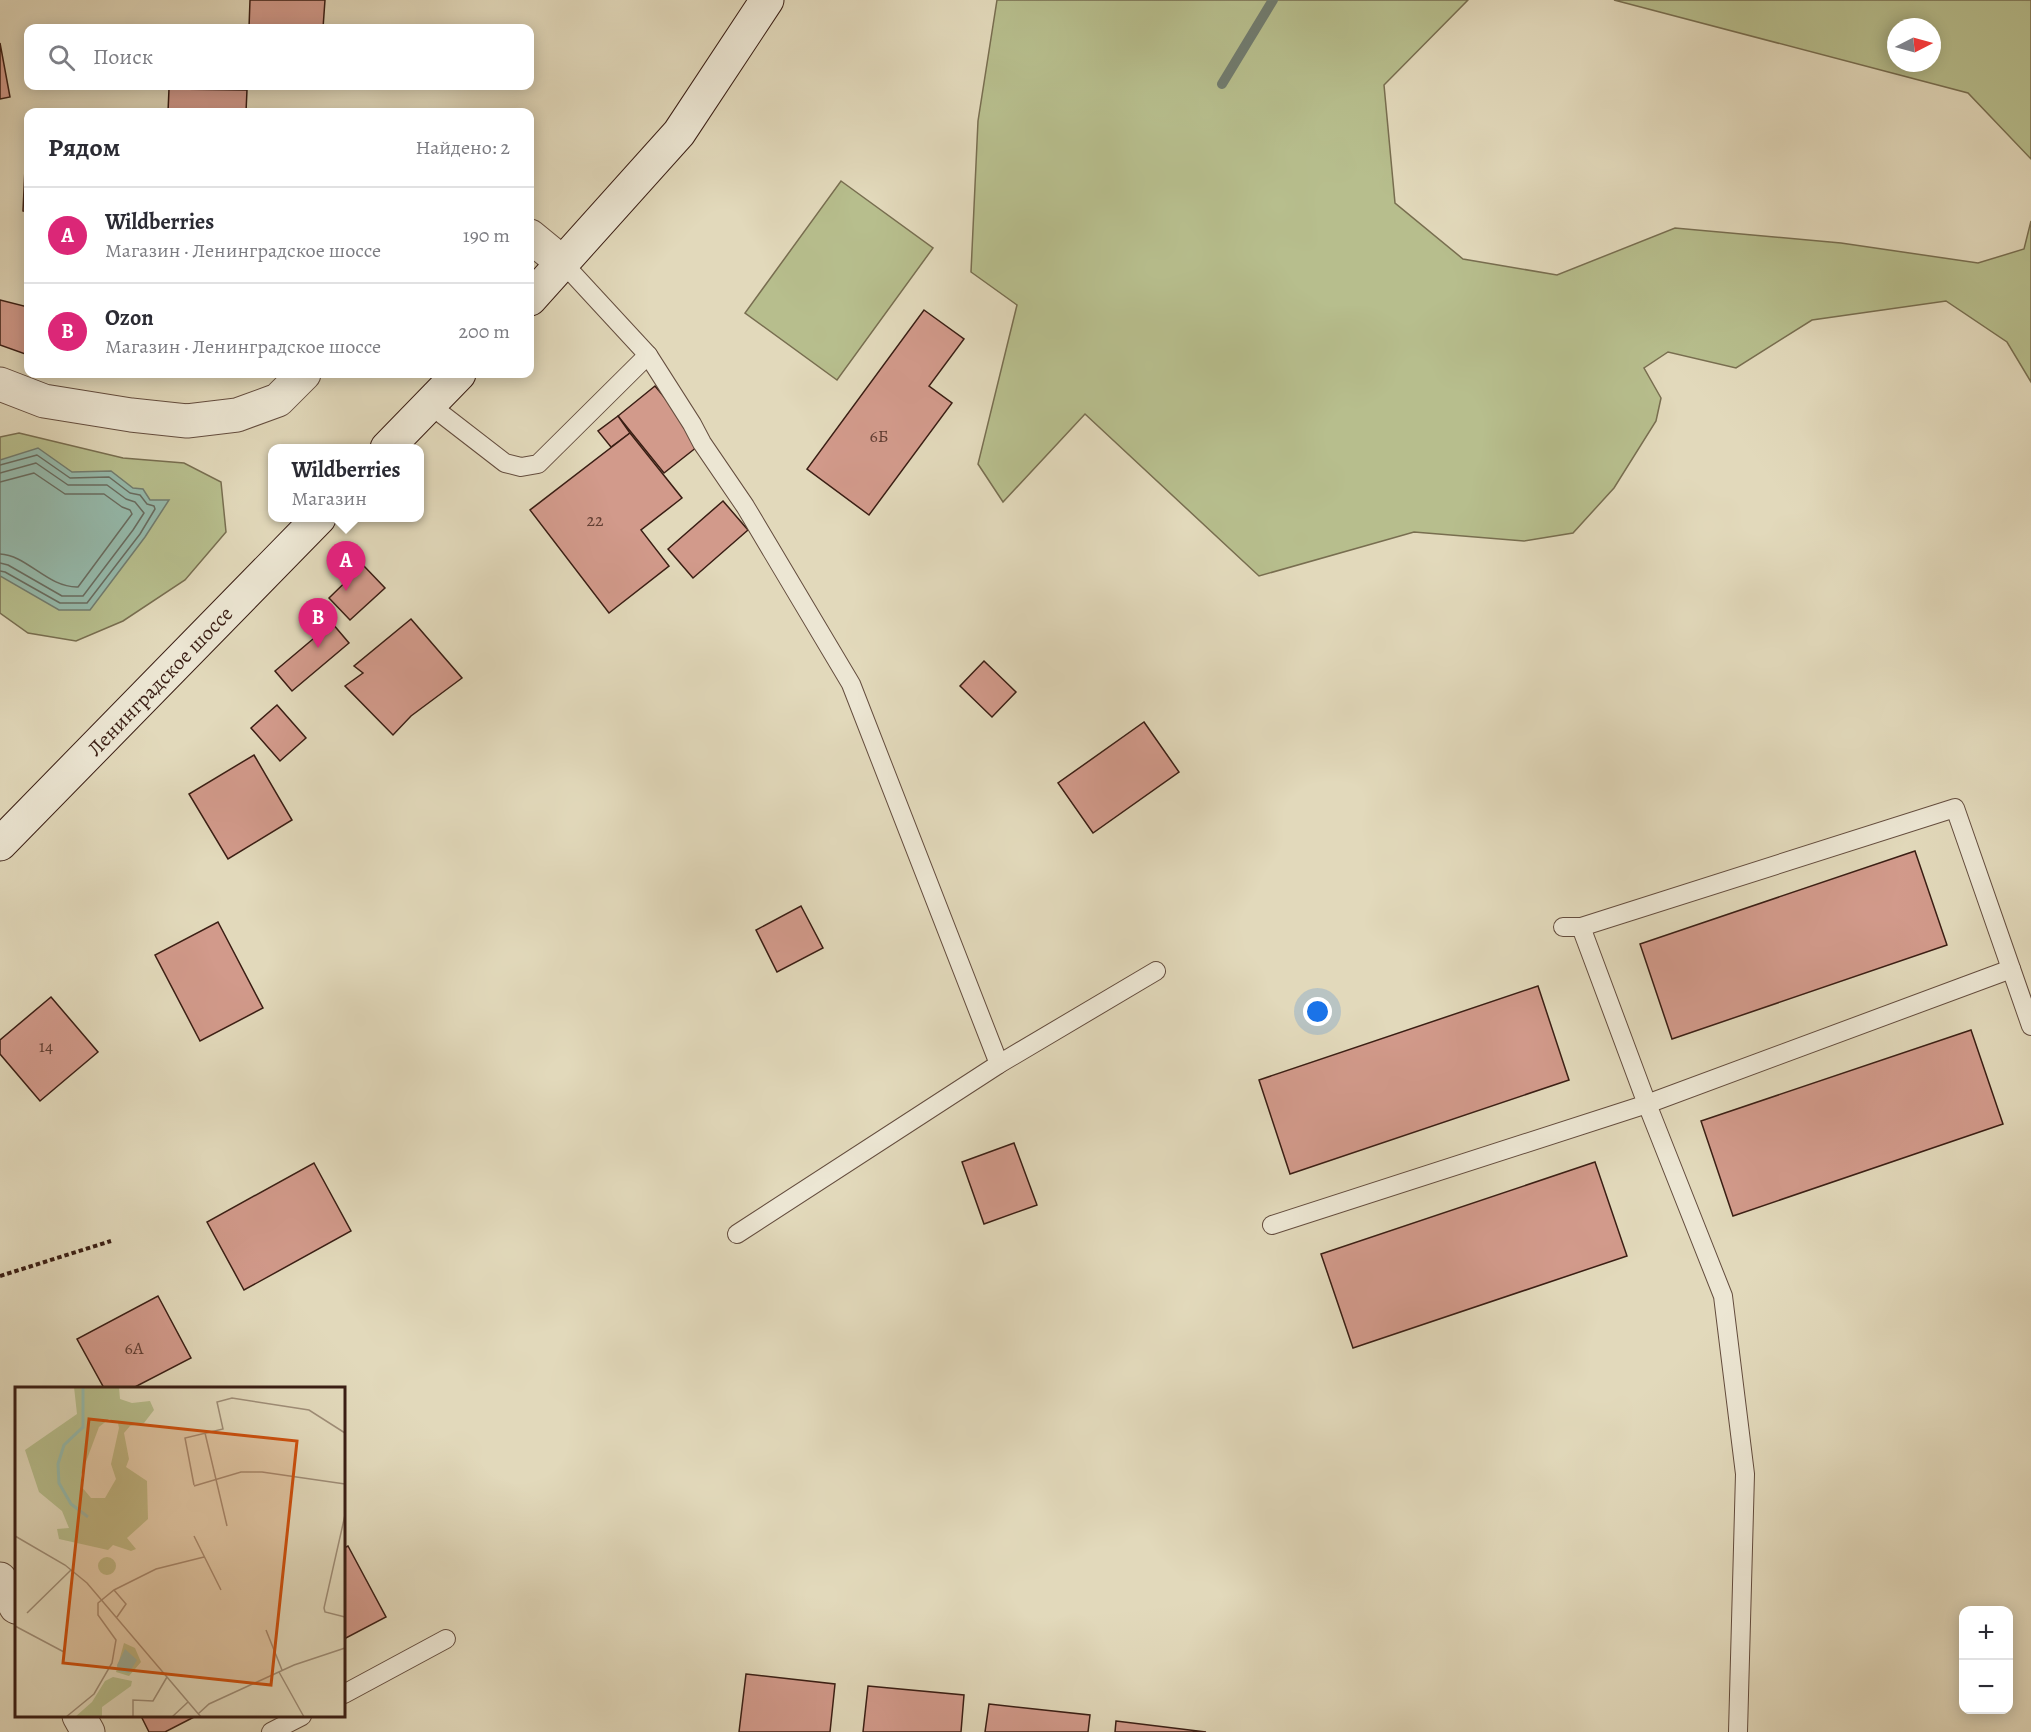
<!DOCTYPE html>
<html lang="ru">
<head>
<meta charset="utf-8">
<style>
  :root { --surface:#fff; --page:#f7f7f7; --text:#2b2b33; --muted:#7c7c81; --line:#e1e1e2; --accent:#db2777 }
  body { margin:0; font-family:Alegreya,serif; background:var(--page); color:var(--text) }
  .controls { position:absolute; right:18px; bottom:18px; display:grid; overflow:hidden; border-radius:12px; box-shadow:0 3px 15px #0003 }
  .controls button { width:54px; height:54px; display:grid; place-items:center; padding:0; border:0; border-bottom:2px solid var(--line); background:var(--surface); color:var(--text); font:30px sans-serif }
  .compass { position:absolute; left:1887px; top:18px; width:54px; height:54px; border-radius:50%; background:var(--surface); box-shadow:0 3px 15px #0003; rotate:84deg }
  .you { position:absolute; left:1318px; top:1012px; width:21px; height:21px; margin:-15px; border:4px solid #fff; border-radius:50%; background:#1a73e8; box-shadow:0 0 0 9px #1a73e833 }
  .badge { display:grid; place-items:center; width:39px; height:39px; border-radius:50%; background:var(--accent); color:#fff; font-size:20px; font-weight:700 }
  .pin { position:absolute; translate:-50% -50px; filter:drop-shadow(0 2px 3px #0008) }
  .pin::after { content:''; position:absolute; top:32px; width:21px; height:18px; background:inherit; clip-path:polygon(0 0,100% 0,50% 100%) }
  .popup { position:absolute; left:268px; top:444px; width:156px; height:78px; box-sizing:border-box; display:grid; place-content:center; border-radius:12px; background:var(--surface); filter:drop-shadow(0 2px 4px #0005); font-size:20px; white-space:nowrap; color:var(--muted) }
  .popup b { font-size:22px; color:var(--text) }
  .popup::after { content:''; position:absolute; left:50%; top:100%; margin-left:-12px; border:12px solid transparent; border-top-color:var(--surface) }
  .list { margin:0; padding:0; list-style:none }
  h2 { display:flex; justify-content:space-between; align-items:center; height:78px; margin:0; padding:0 24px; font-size:26px }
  h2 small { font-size:20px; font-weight:400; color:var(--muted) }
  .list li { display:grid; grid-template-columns:39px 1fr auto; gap:18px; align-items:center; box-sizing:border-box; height:96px; padding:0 24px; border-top:2px solid var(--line) }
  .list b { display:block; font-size:22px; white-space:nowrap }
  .list p { margin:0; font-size:20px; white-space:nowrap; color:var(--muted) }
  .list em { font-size:20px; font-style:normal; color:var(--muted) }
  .icon { flex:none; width:33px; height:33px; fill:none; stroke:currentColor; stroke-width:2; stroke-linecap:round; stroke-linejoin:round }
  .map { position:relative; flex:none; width:2031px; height:1732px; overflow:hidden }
  .search { position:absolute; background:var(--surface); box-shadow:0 3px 15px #0003; left:24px; top:24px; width:510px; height:66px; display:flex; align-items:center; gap:15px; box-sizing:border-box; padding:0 21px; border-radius:12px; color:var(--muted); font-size:22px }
  .panel { position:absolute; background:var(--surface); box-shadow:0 3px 15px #0003; left:24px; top:108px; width:510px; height:270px; border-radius:12px }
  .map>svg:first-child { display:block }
</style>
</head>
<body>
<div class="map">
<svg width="2031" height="1732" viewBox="0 0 2031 1732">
  <rect width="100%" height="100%" fill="#e2d9bb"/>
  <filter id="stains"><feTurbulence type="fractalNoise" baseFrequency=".00333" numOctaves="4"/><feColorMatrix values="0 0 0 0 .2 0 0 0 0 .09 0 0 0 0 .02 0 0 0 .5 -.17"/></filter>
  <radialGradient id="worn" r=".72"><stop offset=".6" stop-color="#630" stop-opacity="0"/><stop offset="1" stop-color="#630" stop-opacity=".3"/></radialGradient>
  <!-- green -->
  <g fill="#b7be8d" stroke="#786e50" stroke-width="1.5" fill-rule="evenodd">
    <path d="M997,0H1468L1384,85L1395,203L1463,259L1557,275L1675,228L1841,243L1978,263L2024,249L2031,221V382L2007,342L1946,301L1812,320L1736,368L1668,352L1644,368L1661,398L1656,421L1614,488L1573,533L1524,541L1414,532L1259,576L1085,414L1003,502L978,464L1017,305L971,272L978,121Z"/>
    <path d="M1614,0H2031V159L1968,93ZM1896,27H1932V63H1896Z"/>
    <path d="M841,181L933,248L837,380L745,313Z"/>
    <path d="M19,433L123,458L184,463L221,482L226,532L185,580L123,621L76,641L28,633L0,613V437Z"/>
  </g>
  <!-- water -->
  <path fill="#95baac" stroke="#717c6f" stroke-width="1.5" d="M38,448L72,472L111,471L133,488L143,489L150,500H169L145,537L90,610H59L0,576V460Z"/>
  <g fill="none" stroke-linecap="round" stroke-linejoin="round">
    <!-- shore -->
    <g stroke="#686c60" stroke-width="1.5">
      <path d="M0,465L37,455L70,478L109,477L130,493L140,495L147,504L154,506L155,509L140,534L87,603H60L5,572L0,571"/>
      <path d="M0,473L36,463L68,485H107L126,499L135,502L144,513L133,530L83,596H62L8,565L0,563"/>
      <path d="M0,482L34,473L65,494H104L122,507L130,510L132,514L78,587C48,588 27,555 0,554"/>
    </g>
    <!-- stream -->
    <path stroke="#717c6f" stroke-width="10" d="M1222,84L1273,0"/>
  </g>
  <!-- building -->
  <g fill="#d29a8b" stroke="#3a1e14" stroke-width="1.5">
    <path d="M250,0H325L323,28H249Z"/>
    <path d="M0,43L10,97L0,99Z"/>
    <path d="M169,89L247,90L246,112H168Z"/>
    <path d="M27,126H28V212L23,211Z"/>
    <path d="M0,300L28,307V355L0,345Z"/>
    <path d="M924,310L964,339L929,386L952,403L869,515L807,469Z"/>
    <path d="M655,386L702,443L664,473L618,416Z"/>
    <path d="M618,416L630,433L611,447L598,431Z"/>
    <path d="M630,433L682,498L641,530L669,566L609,613L530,510Z"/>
    <path d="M723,501L748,530L693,578L668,549Z"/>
    <path d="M363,565L385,588L350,620L329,598Z"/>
    <path d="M411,619L462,678L411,716L393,735L345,686L363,673L354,666Z"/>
    <path d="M332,623L349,643L292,691L275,671Z"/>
    <path d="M984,661L1016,692L992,717L960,686Z"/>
    <path d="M277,705L306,738L280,761L251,728Z"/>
    <path d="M1144,722L1179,772L1093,833L1058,783Z"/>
    <path d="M254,755L292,820L228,859L189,794Z"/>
    <path d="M1915,851L1947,945L1672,1039L1640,944Z"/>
    <path d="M801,906L823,948L777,972L756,930Z"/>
    <path d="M218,922L263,1008L200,1041L155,955Z"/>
    <path d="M1538,986L1569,1080L1290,1174L1259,1080Z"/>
    <path d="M51,997L98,1052L40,1101L0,1054V1040Z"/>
    <path d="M1971,1030L2003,1124L1733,1216L1701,1121Z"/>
    <path d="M1014,1143L1037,1205L984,1224L962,1162Z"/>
    <path d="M1595,1162L1627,1256L1353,1348L1321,1254Z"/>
    <path d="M314,1163L351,1231L244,1290L207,1222Z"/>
    <path d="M158,1296L191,1358L133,1388H104L77,1339Z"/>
    <path d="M348,1546L386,1617L344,1639V1548Z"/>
    <path d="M746,1674L835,1684L830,1732H739Z"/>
    <path d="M868,1686L964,1695L961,1732H863Z"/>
    <path d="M989,1704L1090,1715L1088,1732H985Z"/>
    <path d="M141,1716H196L165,1732H149Z"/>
    <path d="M1116,1721L1206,1732H1115Z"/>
  </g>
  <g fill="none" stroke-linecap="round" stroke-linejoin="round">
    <defs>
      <g id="service">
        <path d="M563,263L648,355L692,424L702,443L745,506L851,684L999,1064"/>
        <path d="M430,405L505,463L521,467L538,464L648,355"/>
        <path d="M1563,927H1581L1647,1104L1723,1296L1745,1474L1738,1732"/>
        <path d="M1581,927L1955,808L2031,1026"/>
        <path d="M1272,1225L1647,1104L2011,969"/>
        <path d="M737,1234L999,1064L1156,971"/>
        <path d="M344,1694L446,1639"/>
        <path d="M271,1732L302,1716"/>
      </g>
      <g id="minor">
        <path d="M530,236L563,263"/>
        <path d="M0,384L44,401L131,415L187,421L237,415L278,400L304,374"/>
        <path d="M0,1579L16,1607"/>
        <path d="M79,1716L88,1732"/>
      </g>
      <g id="secondary">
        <path d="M530,299L679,133L767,0"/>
        <path d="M387,448L459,374"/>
        <path d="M0,844L319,518"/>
      </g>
    </defs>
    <!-- service casing -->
    <use href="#service" stroke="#644d3e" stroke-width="20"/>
    <!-- minor casing -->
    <use href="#minor" stroke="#644d3e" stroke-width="35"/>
    <!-- secondary casing -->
    <use href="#secondary" stroke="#3a1e14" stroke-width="35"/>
    <!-- path -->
    <path stroke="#3a1e14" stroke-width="4" stroke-dasharray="4.5 3" stroke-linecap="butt" d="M0,1276L111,1241"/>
    <!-- service -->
    <use href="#service" stroke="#ece6d3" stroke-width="18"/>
    <!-- minor -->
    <use href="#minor" stroke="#ece6d3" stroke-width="33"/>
    <!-- secondary -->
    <use href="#secondary" stroke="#ece6d3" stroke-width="33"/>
  </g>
  <g text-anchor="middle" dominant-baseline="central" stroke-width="5" stroke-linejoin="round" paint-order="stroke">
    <!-- number labels -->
    <g font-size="18" fill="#603d32">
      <text x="879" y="436">6Б</text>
      <text x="595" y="520">22</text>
      <text x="46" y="1046">14</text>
      <text x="134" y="1348">6А</text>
    </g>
    <!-- street labels -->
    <g font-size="21" fill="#3a1e14" stroke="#ece6d3">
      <text transform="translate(160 681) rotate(-46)">Ленинградское шоссе</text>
    </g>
  </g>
  <!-- overview -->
  <g transform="translate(15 1387)">
    <rect width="330" height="330" fill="#e2d9bb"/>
    <path d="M59,0H104L105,12L117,16L135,14L139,23L129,36L115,39L109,46L114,72L111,80L132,94L133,132L112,151L121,162L116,164L98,158L93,163L44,152L42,142L54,141L47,124L24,105L10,63L62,27ZM94,32L103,36L104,41L96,77L101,92L90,111H76L66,99V88L84,40ZM83 179a9 9 0 1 1 18 0a9 9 0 1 1-18 0ZM109,256L120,261L126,275L114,289L101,285ZM98,290L117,294L116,299L87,320V330H60L77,315L90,294Z" fill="#b7be8d" fill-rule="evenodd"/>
    <path d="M110,262L122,273L114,286L103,284L102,278Z" fill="#95baac"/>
    <path fill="none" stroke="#95baac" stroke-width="3" d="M68,0V40L49,58L43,77L44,96L56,117L73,130"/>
    <path fill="none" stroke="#9f8e78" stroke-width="1.5" d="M190,46L212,139M179,98L170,51L208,42L202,15L217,11L294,23L330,46M179,99L226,85H247L330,97M330,128L309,221L310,225L330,230M0,149L50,178L72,196L186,330M179,149L206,203M99,203L111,217L102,230M12,226L56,183M0,239L49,265M251,243L267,283M264,285L289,330M183,327L194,317L279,278L330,261M51,330L79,307L97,276L101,253L83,228V216L99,203L141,182L189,170M118,330V313L138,314L152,290M157,330L173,315"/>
    <path fill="#ce500d" fill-opacity="0.15" stroke="#ce500d" stroke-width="3" d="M74,32L282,54L256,298L48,276Z"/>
    <rect width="330" height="330" fill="none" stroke="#3a1e14" stroke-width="3"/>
  </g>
  <rect width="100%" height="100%" filter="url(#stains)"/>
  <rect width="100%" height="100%" fill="url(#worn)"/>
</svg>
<div class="controls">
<button>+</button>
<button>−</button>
</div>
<svg class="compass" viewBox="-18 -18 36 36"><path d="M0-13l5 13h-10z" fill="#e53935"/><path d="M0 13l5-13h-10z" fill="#7c7c81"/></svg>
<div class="you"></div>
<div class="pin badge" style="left:346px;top:591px">A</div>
<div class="popup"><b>Wildberries</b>Магазин</div>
<div class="pin badge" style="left:318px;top:648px">B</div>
<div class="search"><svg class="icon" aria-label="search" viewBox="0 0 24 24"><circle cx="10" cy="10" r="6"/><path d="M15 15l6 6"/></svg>Поиск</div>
<section class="panel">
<h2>Рядом<small>Найдено: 2</small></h2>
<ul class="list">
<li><span class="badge">A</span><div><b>Wildberries</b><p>Магазин · Ленинградское шоссе</p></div><em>190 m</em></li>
<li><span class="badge">B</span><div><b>Ozon</b><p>Магазин · Ленинградское шоссе</p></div><em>200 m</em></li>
</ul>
</section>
</div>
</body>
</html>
